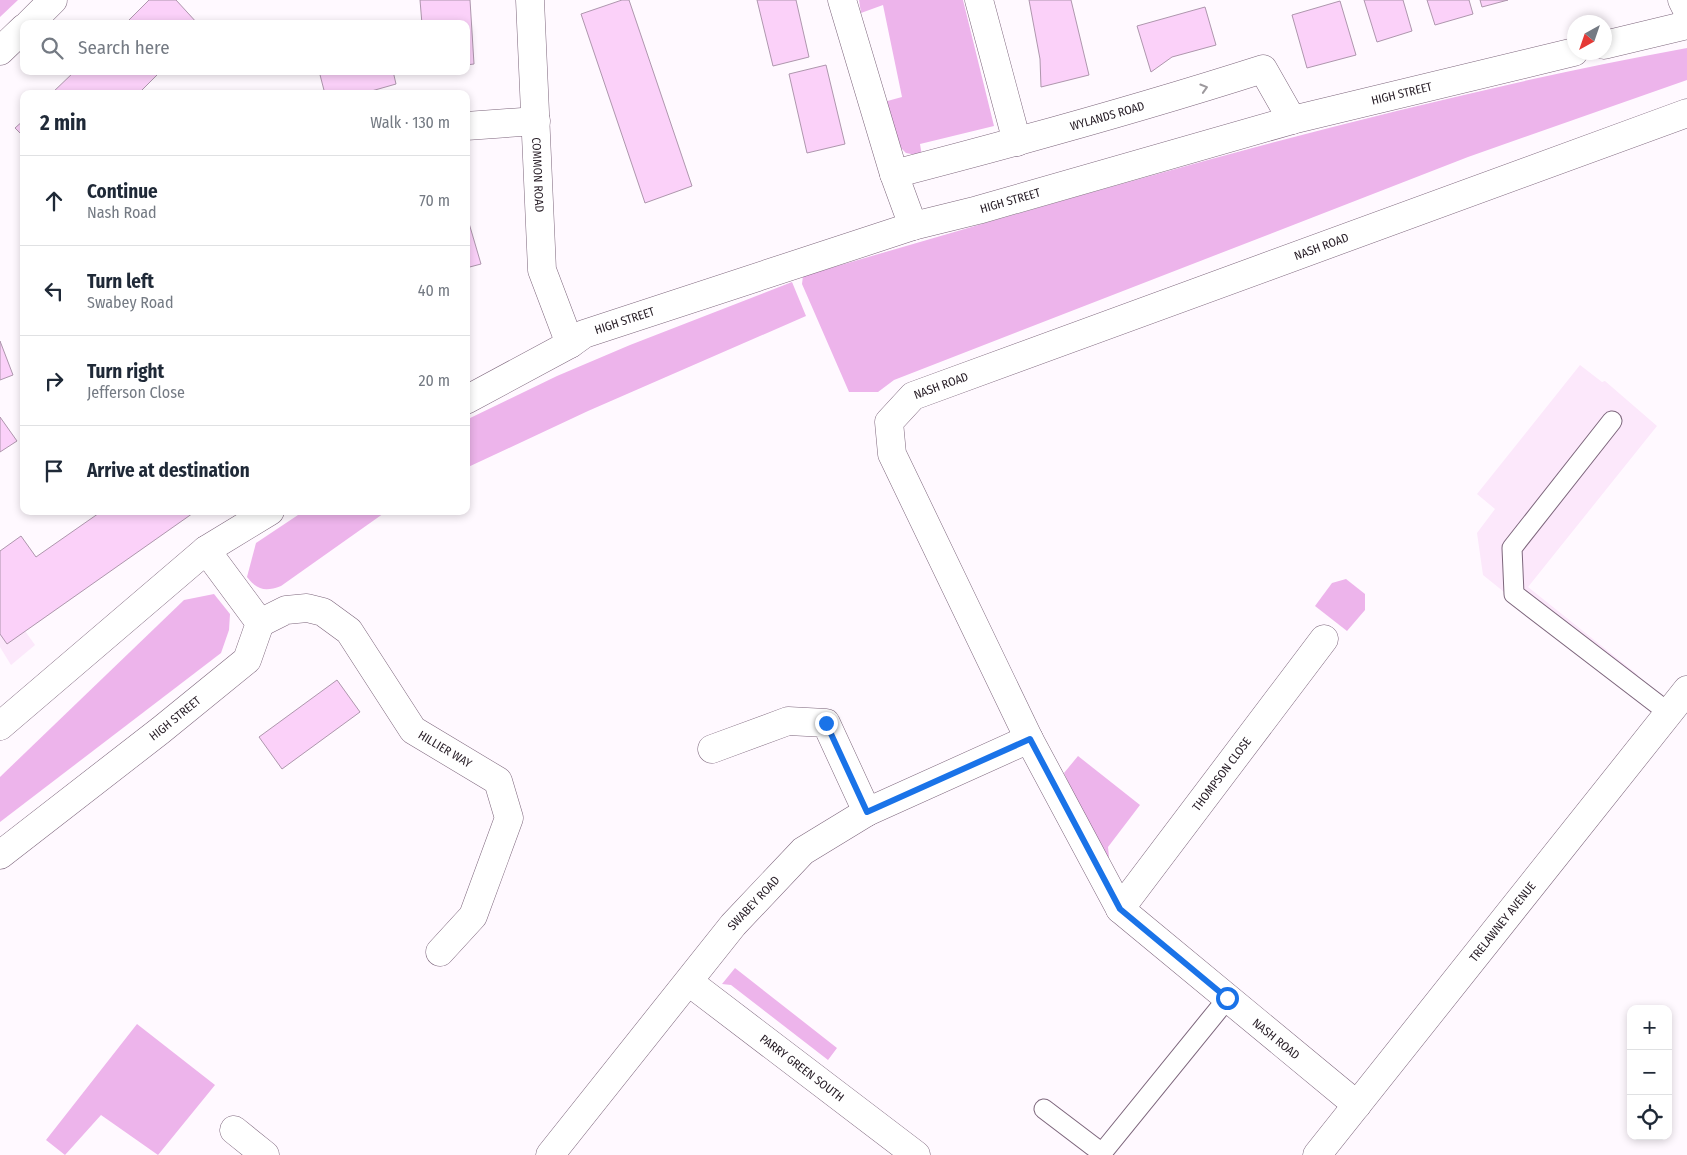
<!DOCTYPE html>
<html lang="en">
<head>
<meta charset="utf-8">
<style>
  :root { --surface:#fff; --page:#f2f2f3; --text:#1f2937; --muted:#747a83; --line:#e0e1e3 }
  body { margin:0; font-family:"Fira Sans Condensed",sans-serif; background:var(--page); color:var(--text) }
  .controls { position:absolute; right:15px; bottom:15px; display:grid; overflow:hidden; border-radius:10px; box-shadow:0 2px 8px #0003 }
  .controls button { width:45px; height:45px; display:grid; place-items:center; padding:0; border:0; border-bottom:1px solid var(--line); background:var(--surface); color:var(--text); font:25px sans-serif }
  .compass { position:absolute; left:1567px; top:15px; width:45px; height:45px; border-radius:50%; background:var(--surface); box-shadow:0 2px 8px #0003; rotate:220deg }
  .stop { position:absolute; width:15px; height:15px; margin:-11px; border:4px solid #1a73e8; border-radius:50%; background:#fff }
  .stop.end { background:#1a73e8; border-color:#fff; box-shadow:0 1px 5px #0008 }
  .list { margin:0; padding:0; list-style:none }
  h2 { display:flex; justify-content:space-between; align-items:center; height:65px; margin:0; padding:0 20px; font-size:21px }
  h2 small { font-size:16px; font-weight:400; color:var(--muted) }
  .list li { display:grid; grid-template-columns:32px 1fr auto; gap:15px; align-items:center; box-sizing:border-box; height:90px; padding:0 20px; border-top:1px solid var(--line) }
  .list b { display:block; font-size:19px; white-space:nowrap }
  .list p { margin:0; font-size:16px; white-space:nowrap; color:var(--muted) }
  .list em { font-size:16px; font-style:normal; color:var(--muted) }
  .icon { flex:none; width:28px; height:28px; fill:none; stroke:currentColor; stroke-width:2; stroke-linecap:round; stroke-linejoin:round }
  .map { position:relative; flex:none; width:1687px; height:1155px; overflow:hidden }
  .search { position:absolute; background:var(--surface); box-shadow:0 2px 8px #0003; left:20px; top:20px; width:450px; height:55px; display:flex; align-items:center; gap:12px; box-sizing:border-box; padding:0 18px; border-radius:10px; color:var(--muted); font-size:19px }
  .panel { position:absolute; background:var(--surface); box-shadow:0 2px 8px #0003; left:20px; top:90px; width:450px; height:425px; border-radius:10px }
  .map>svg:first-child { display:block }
</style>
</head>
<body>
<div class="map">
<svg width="1687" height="1155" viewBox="0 0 1687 1155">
  <rect width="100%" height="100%" fill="#fff9ff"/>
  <!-- built -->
  <g fill="#fce8fb">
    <path d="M1580,365L1602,382L1605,381L1657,426L1528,587L1638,675L1627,691L1483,575L1477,533L1495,509L1477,494Z"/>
    <path d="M0,596L35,645L11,665L0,647Z"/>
  </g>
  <!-- green -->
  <g fill="#edb4eb">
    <path d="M0,0H18L0,17Z"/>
    <path d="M859,0H963L994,126L920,144L922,156L906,153L893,140L880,103L902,97L883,5L861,13Z"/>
    <path d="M1687,48V80L1468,157L894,380L878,392H849L802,284L803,276C1096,191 1387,103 1687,48Z"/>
    <path d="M792,282L806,316L588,411L466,468V420L557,376L630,345Z"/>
    <path d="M304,511H387L281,586C265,592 257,590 247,577L256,543Z"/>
    <path d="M1346,579L1365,594V610L1347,631L1315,606L1332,583Z"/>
    <path d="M214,594L230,614L229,630L221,653L0,822V777L184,600Z"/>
    <path d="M1078,756L1140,805L1108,847L1109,857L1102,856L1064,773Z"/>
    <path d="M735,968L837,1048L828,1060L731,985L722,984Z"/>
    <path d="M137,1024L215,1085L158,1155L101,1115L65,1155L46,1140Z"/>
  </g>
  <!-- building -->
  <g fill="#fbd1f9" stroke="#ae96ad">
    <path d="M149,0H176L198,24H125Z"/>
    <path d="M420,0H470L474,64L466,65V24H422Z"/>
    <path d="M622,0H629L692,186L645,203L581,14Z"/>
    <path d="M757,0H796L809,57L773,66Z"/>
    <path d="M1029,0H1071L1089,75L1041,87L1040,59Z"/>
    <path d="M1364,0H1403L1412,31L1377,42Z"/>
    <path d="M1427,0H1469L1473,14L1435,25Z"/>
    <path d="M1480,0H1508L1482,7Z"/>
    <path d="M1340,1L1356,55L1307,68L1292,15Z"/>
    <path d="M1205,7L1216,45L1172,57L1151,72L1137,26Z"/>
    <path d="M826,65L845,144L807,153L789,74Z"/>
    <path d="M75,71H161L138,94H51Z"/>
    <path d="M319,71H393L396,84L361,94H325Z"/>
    <path d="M24,120V137L15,128Z"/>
    <path d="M466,213L481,264L466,268Z"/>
    <path d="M0,341L13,375L0,380Z"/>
    <path d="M0,417L17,441L0,452Z"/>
    <path d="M102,511H196L7,644L0,634V551L21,536L36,557Z"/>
    <path d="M337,680L360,712L282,769L259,737Z"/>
  </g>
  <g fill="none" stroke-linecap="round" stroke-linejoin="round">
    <defs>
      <g id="lane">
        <path d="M1612,421L1512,548L1514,594L1669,713"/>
        <path d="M1044,1109L1102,1153L1227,999"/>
      </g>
      <g id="street">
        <path id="s1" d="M530,0L542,270L570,344"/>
        <path d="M842,0L894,174L913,226"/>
        <path d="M979,0L1017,142"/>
        <path d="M1682,0L1687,10"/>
        <path d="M29,24L53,0"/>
        <path d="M0,51L24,28"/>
        <path d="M466,126L536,121"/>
        <path id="s2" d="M894,174C1018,142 1141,108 1263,69L1292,120"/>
        <path id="s3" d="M260,623L286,610L307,608L323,612L349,631L413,730L498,781L509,818L473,916L440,952"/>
        <path d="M712,749L788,721L826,723L867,812"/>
        <path id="s4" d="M0,855L161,730L247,660L260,623L206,550"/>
        <path id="s5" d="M1120,909L1324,639"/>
        <path id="s6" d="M689,982L916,1155"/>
        <path id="s7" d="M1357,1105L1120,909L1029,739L892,454L889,422L913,396L1687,113"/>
        <path d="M234,1130L265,1155"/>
        <path id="s8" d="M550,1155L733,925L803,851L867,812L1029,739"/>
        <path id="s9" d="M1317,1155L1687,690"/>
      </g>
      <g id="secondary">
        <path d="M1604,45L1687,25"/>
        <path id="s10" d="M466,400L570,344L584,334L913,226L978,210L1292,120L1574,52"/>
        <path d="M0,726L206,550L270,511"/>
      </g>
    </defs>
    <!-- lane casing -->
    <use href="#lane" stroke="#7d667c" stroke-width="21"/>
    <!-- street casing -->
    <use href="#street" stroke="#7d667c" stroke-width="29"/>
    <!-- secondary casing -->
    <use href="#secondary" stroke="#7d667c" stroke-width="29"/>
    <!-- lane -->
    <use href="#lane" stroke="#fff" stroke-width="19"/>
    <!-- street -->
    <use href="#street" stroke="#fff" stroke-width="28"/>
    <!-- secondary -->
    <use href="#secondary" stroke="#fff" stroke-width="28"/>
  </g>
  <!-- one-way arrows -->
  <defs><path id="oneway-chevron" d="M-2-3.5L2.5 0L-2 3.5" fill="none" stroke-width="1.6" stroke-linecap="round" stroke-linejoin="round" transform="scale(1.25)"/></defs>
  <use stroke="#9d999d" href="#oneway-chevron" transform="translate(1204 88) rotate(-17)"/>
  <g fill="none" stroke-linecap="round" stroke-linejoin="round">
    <!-- route -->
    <path stroke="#1a73e8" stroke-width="6" d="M826,723L867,812L1030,739L1120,909L1227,998"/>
  </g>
  <g text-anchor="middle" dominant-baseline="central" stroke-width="4" stroke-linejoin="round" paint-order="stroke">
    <!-- street labels -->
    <g font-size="12" fill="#261c25" stroke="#fff">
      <text stroke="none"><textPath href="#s10" startOffset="988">HIGH STREET</textPath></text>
      <text stroke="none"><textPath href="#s2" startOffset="221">WYLANDS ROAD</textPath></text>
      <text stroke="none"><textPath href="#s1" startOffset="175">COMMON ROAD</textPath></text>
      <text stroke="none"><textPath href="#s10" startOffset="582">HIGH STREET</textPath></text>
      <text stroke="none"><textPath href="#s7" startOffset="1319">NASH ROAD</textPath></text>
      <text stroke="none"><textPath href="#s10" startOffset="178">HIGH STREET</textPath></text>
      <text stroke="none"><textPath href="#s7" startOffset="914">NASH ROAD</textPath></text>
      <text stroke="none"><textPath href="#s4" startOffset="222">HIGH STREET</textPath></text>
      <text stroke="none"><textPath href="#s3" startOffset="254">HILLIER WAY</textPath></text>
      <text stroke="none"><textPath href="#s5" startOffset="169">THOMPSON CLOSE</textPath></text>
      <text stroke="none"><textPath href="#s8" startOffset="324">SWABEY ROAD</textPath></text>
      <text stroke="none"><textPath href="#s9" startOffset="298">TRELAWNEY AVENUE</textPath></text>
      <text transform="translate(1276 1039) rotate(39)">NASH ROAD</text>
      <text stroke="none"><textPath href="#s6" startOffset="142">PARRY GREEN SOUTH</textPath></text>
    </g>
  </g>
</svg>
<div class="controls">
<button>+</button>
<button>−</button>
<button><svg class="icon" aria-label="locate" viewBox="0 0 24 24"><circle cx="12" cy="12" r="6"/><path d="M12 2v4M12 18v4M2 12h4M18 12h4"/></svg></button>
</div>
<svg class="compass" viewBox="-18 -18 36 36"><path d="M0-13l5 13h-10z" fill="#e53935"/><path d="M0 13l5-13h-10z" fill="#747a83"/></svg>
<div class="stop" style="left:1227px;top:998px"></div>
<div class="stop end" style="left:826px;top:723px"></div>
<div class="search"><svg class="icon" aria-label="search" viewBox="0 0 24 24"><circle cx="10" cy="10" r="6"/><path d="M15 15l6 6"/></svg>Search here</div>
<section class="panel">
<h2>2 min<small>Walk · 130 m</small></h2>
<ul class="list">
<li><svg class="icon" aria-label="ahead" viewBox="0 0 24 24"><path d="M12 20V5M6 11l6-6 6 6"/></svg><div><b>Continue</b><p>Nash Road</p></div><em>70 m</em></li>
<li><svg class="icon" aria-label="left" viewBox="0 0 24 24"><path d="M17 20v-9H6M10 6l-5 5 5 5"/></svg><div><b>Turn left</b><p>Swabey Road</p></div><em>40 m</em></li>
<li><svg class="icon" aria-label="right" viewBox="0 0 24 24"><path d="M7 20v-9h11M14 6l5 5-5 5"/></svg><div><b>Turn right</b><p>Jefferson Close</p></div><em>20 m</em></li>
<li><svg class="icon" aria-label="arrive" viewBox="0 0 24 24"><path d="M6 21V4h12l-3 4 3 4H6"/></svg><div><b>Arrive at destination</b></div></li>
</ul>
</section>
</div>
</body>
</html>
